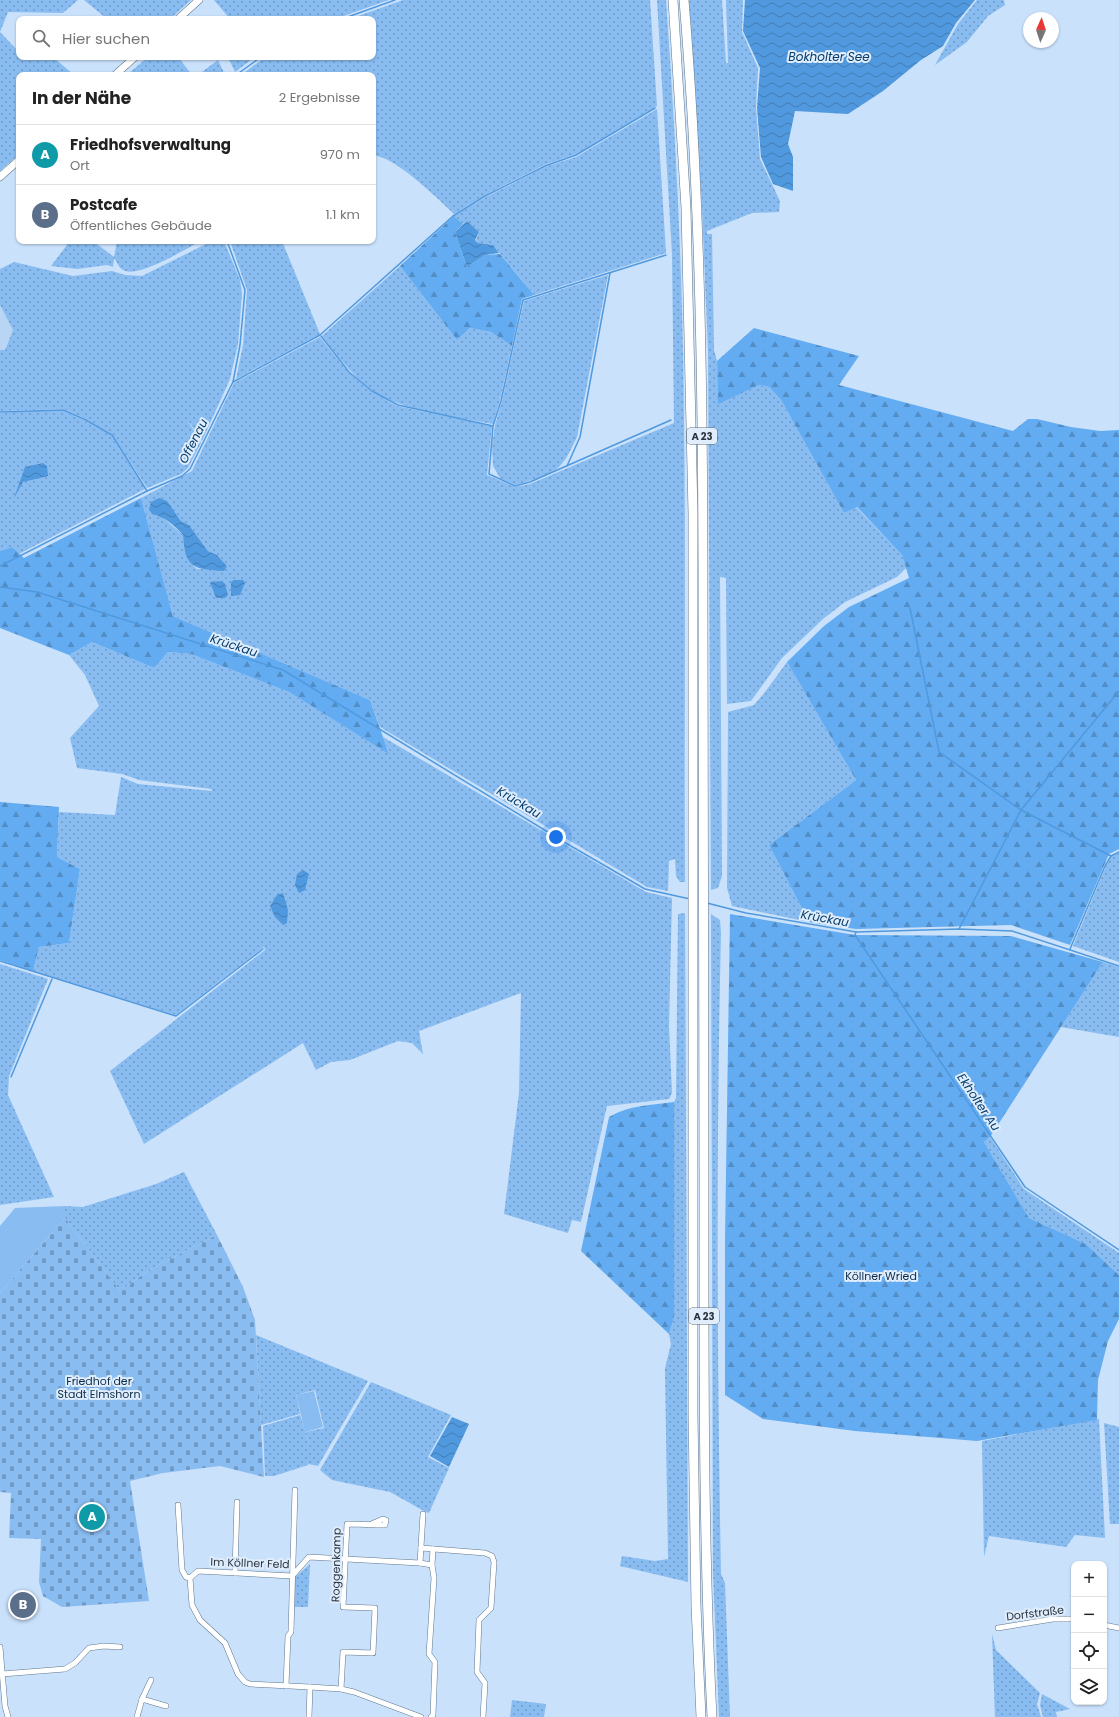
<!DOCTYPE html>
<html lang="de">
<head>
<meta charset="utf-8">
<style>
  :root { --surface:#fff; --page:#f2f2f2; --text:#222; --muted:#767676; --line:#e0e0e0; --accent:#111827 }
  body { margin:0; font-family:Poppins,sans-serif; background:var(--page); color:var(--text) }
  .controls { position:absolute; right:12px; bottom:12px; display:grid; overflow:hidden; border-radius:8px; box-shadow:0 1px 3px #0004 }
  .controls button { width:36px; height:36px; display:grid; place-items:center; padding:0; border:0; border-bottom:1px solid var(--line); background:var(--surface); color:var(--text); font:20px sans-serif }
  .compass { position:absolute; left:1023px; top:12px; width:36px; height:36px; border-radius:50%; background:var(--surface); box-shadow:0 1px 3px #0004; rotate:3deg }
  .you { position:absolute; left:556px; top:837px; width:14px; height:14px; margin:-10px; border:3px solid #fff; border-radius:50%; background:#1a73e8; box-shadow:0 0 0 6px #1a73e833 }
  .badge { display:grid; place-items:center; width:26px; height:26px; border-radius:50%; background:var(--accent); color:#fff; font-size:13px; font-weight:700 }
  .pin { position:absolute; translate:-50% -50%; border:2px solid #fff; box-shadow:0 1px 4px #0006 }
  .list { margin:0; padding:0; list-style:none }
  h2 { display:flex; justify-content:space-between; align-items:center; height:52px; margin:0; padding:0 16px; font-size:17px }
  h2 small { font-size:13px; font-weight:400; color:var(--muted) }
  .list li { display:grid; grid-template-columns:26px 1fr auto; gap:12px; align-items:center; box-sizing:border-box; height:60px; padding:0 16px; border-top:1px solid var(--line) }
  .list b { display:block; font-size:15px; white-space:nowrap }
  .list p { margin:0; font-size:13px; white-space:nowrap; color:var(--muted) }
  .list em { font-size:13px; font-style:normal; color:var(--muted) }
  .icon { flex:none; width:22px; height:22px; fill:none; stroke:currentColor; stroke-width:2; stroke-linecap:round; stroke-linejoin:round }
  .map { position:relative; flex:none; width:1119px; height:1717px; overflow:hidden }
  .search { position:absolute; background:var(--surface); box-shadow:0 1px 3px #0004; left:16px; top:16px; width:360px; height:44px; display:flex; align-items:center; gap:10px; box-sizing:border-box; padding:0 14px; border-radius:8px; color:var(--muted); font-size:15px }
  .panel { position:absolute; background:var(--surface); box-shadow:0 1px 3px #0004; left:16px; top:72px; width:360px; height:172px; border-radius:8px }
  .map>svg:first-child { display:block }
</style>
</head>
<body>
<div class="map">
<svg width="1119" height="1717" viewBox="0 0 1119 1717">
  <defs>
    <pattern id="grass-dots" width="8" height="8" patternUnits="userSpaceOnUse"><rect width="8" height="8" fill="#89bcf0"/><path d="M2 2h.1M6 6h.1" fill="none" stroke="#7099c4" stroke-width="1.8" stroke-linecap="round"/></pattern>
    <pattern id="forest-firs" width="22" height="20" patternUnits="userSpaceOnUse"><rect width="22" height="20" fill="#63acf2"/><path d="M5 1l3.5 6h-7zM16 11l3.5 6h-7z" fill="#528dc5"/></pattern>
    <pattern id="cemetery-stones" width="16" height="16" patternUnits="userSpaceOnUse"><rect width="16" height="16" fill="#89bcf0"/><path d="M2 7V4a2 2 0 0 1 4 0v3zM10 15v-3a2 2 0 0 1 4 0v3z" fill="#7099c4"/></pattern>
    <pattern id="water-waves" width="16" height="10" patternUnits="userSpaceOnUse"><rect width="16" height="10" fill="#5099de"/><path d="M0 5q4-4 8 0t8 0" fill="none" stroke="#437db5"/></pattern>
  </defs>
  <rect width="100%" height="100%" fill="#c9e1fb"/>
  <!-- built -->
  <path fill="#b8d5f3" d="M0,305L13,330L5,350H0Z"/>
  <!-- grass -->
  <g fill="url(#grass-dots)" fill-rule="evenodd">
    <path d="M0,0H78L63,13L8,12L0,32L19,52V57H24L27,59L30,57H53L74,75H19V154L0,171Z"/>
    <path d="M84,0H191L170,19H107Z"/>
    <path d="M214,0H389L335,19H230Z"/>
    <path d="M403,0H650L657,106L576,154L544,165L485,195L454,214C436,197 397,158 373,155V75H241L265,57H373V19H350Z"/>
    <path d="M657,0H666C676,140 683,281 684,421C686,575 684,729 685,882H680L676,876L675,859L669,861L668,891L647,887L380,727L370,700L173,616L141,498L192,471L234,383L320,337L348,372L371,391L397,406L492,426L487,475L515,487L530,484L674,423L672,254ZM175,512L181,521L189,525L208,551L217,555L227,566L197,569C186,560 184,549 183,535L161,516Z"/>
    <path d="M689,0H722L726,63H728L726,0H743L742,32L758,68L756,108L760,159L780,201L779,212L752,213L707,231V234H712L714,350L717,361L718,403L759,385L769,387L781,400L844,513L856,507L902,555L906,568L897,577L845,602L823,619L782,658L751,701L727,704L726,578L720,577L722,876L718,888L711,890L708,351L702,208Z"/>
    <path d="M977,0H1004L1005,5L988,16L967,42L935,65L958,24Z"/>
    <path d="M148,57H178L192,75H127Z"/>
    <path d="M228,57H255L235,72Z"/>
    <path d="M218,60L225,75H198Z"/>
    <path d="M657,109L666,253L534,295L493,245L478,243L476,240L479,232L467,221L463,224L454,216L486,197L545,167L576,157Z"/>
    <path d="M62,241H93L114,257L117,241H201C185,249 138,279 123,270C119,268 117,262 114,258L113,267L107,265L77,269L51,266L67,245Z"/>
    <path d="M212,241H224L240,280L242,294L238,344L230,379L202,441L187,419L201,443L188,468L181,474L147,488L112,434L86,419L63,409L0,411V350H5L13,330L0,305V269L14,262L73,276L112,271L125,275L142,276Z"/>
    <path d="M230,241H282L320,334L236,379L243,345L247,290Z"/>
    <path d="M400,266L457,340L470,328L491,332L512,346L500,400L493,424C456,417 402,411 372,390C351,375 337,355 322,336Z"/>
    <path d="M608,275L577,437C572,447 567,459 559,467C551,475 527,482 515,485L500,478L493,466L492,446L495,425L502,401L524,301Z"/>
    <path d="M30,411H63L86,421L111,435L145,489L19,554L12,547L0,551V413Z"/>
    <path d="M92,642L154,668L168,652L191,654L289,692L389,753L383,737L646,892L672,898L669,1026L672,1093L669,1099L607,1106L581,1222L572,1220L568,1233L504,1214L519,1093L521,993L419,1031L423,1054L412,1043L398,1041L350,1060L331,1062L316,1070L303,1043L144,1144L110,1071L265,950L264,947L176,1015L33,971L39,947L69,943L80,869L57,857L59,812L115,815L121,777L138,784L212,791L211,789L139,780L122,774L77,768L70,738L99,706L85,675L69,655Z"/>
    <path d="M787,662L856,780L769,845L809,922L732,906L727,888L728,712L754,705L765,692Z"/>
    <path d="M1119,853V962L1073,946L1106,866L1112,856Z"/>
    <path d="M685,913L688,1582L620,1566L622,1556L655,1561L668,1559L665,1368L671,1344L669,1334L674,1318V1102L676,1098L678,914Z"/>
    <path d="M711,914L720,920L721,933C716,1147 717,1360 721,1574L725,1583L730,1717H719L713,1573Z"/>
    <path d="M1103,962L1119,967V1037L1061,1027Z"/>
    <path d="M0,964L48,979L9,1076L8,1095L54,1197L0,1205Z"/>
    <path d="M990,1137L1024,1189L1119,1253V1275L1086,1244L1029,1218L984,1142Z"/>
    <path d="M184,1172L217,1235L151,1269L120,1291L65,1218V1206L83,1207L156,1184Z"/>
    <path d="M256,1335L368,1381L318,1466L308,1464L307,1460L308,1465L274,1476H265L263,1426L300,1415L311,1450L305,1432L324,1428L315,1390L296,1395L300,1414L261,1425Z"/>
    <path d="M371,1382L451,1415L428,1457L449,1468L429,1513L424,1511L390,1492L332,1480L320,1470Z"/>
    <path d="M1099,1419L1105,1538L1075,1535L1066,1547L989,1536L984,1557L982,1441Z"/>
    <path d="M1104,1423L1119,1427V1524H1110Z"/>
    <path d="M310,1564L308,1607H293L294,1578Z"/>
    <path d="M992,1634L996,1650L1040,1693L1037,1704L1041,1717H995Z"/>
    <path d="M1042,1694L1070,1709L1056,1712L1057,1717H1043L1040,1705Z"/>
    <path d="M512,1700L546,1704L544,1717H510Z"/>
  </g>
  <!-- forest -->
  <g fill="url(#forest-firs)">
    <path d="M454,216L463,224L455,232L467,267L485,255L500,254L534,295L522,299L512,346L491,332L470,328L457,340L400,266Z"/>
    <path d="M754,328L859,356L839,385L1013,431L1028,419H1037L1071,427L1100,431L1119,430V849L1109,854L1070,945L1011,925L856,929L809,922L769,845L856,780L787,662L824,626L849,607L909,578L902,555L857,507L844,513L781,400L769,387L759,385L718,404L717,361Z"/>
    <path d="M141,498L173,616L370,700L389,754L289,692L191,654L168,652L154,668L92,642L69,655L0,628V551L12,547L24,558Z"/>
    <path d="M0,802L59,807L57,857L80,869L69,943L39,947L33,971L0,960Z"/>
    <path d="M730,914L855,935L1011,936L1103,962L990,1137L984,1142L1029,1218L1086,1244L1119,1275V1319L1108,1341L1098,1380L1097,1420L977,1441L855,1431L763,1419L725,1395V1239Z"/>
    <path d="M674,1102V1318L669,1334L581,1251L609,1117C629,1105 652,1105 674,1102Z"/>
  </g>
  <!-- cemetery -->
  <path fill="url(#cemetery-stones)" d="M65,1218L120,1291L151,1269L217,1235L243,1287L255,1320L264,1477L220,1466L163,1473L130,1481L149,1601L62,1607L43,1596L39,1582L41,1539L9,1538L11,1493L0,1492V1293Z"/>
  <!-- garden -->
  <g fill="#89bcf0">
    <path d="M65,1206V1218L0,1293V1226L15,1208Z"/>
    <path d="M314,1391L323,1427L305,1432L296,1395Z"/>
  </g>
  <!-- water -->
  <g fill="url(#water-waves)">
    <path d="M745,0H975L956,23L943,46L921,60L883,91L848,114L795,111L788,144L793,157V191L773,184L761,157L757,108L760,68L743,31Z"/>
    <path d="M467,221L479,232L475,240L478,243L493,245L499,253L485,255L467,267L455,232Z"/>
    <path d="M43,463L47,466L48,476L23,482L14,498L25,467Z"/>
    <path d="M159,498L167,501L181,521L189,525L208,551L217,555L227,566L224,571C194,569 185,569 183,535C174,525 165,517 152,514L149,509L151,502Z"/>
    <path d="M234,580H243L245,583L240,595L231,596V582Z"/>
    <path d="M222,581L225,584L228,595L225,598H216L210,582Z"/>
    <path d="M303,870L309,874L305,890L299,893L295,885L297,874Z"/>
    <path d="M283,893L288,910L287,923L283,925L275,917L270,906L277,895Z"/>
    <path d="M452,1417L469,1424L449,1467L430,1456Z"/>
  </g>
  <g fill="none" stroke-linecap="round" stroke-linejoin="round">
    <!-- stream -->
    <g stroke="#5099de" stroke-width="1.5">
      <path d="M342,19L395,0"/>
      <path d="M236,75L261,57"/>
      <path d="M321,336L349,372L372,391L398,405L493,426L489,474L515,486L530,482L671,420"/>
      <path d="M233,382L320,335L453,216L485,196L545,166L576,155L655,108"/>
      <path d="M0,412L63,410L86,420L112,435L147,491"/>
      <path d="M493,426L501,401L523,300L666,255"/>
      <path d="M567,466L580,437L610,273"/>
      <path d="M0,566L147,491L182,476L190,469L233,382L240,345L245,290L227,241"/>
      <path d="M0,587L37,592L283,670L564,842L645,889L690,899"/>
      <path d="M910,608L939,752L1021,810L1111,856L1119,852"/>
      <path d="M707,903L746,913L856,932L959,929L1012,931L1119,966"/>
      <path d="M959,929L1021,810L1119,691"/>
      <path d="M856,932L855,935L1025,1187L1119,1250"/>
      <path d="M1070,949L1105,866L1111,856"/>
      <path d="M0,961L176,1016L263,949"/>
      <path d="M11,1077L52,979"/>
    </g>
    <defs>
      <g id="minor">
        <path d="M178,1505L182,1570L186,1577L190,1578"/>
        <path d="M421,1548L485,1553L492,1556L494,1562L491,1608L479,1620L477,1672L485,1683L483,1717"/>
        <path d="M420,1563L423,1514"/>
        <path d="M432,1565L433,1549"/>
        <path d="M235,1573L237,1502"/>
        <path d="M1104,1625L1119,1628"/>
        <path d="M998,1628L1053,1619H1074"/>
        <path d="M0,1647L5,1706L8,1717"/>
        <path d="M2,1674L65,1669L75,1663L89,1648L104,1646L120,1647"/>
        <path d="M286,1686L288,1636L291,1632L295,1490"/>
        <path d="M310,1687L341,1689L354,1692L421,1717"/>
        <path d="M341,1689L343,1652L373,1653L375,1608L343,1607L347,1524C359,1524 372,1525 385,1525L386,1520L383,1519L369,1525"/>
        <path d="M142,1699L151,1680"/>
        <path d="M137,1717L142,1699L166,1706"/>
        <path d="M309,1717L310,1687L250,1684L245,1682L238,1674L225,1643L200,1620L192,1605L190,1578L198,1571L292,1576L309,1557L420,1563L432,1565L434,1578L429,1654L435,1662L433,1715L431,1717"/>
      </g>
      <g id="secondary">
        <path d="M178,19L199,0"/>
        <path d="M115,75L135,57"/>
        <path d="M0,177L19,160"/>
      </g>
      <g id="motorway">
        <path d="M673,0L686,208L693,513V1414L696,1606L701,1717"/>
        <path d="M684,0C701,203 703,408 703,612C704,802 704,992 704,1182C704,1360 703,1539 712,1717"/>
      </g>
    </defs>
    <!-- minor casing -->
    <use href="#minor" stroke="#61778d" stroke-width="6"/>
    <!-- secondary casing -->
    <use href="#secondary" stroke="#61778d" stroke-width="8"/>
    <!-- motorway casing -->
    <use href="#motorway" stroke="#61778d" stroke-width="10"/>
    <!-- minor -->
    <use href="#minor" stroke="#fff" stroke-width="5"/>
    <!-- secondary -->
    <use href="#secondary" stroke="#fff" stroke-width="7"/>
    <!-- motorway -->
    <use href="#motorway" stroke="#fff" stroke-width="9"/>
  </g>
  <g text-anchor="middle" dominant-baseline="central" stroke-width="4" stroke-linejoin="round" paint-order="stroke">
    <!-- shield labels -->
    <g fill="#dfedfd" stroke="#606b77" stroke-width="1">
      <rect x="687" y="428" width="30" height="16" rx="3"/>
      <rect x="689" y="1308" width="30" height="16" rx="3"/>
    </g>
    <g font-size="10" font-weight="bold" fill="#2a333d">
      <text x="702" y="436">A 23</text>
      <text x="704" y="1316">A 23</text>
    </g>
    <!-- park labels -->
    <g font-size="11" fill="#0d2c48" stroke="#dfedfd">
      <text x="881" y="1276">Köllner Wried</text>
      <text x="99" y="1381">Friedhof der<tspan x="99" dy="13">Stadt Elmshorn</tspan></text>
    </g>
    <!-- street labels -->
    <g font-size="11" fill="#2a333d" stroke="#dfedfd">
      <text transform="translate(250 1563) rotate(2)">Im Köllner Feld</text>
      <text transform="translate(336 1565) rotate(-89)">Roggenkamp</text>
      <text transform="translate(1035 1613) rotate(-7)">Dorfstraße</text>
    </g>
    <!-- water labels -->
    <g font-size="12" font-style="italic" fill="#053d6a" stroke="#dfedfd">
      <text x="829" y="56">Bokholter See</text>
      <text transform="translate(193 441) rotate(-63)">Offenau</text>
      <text transform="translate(234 645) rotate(18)">Krückau</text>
      <text transform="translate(519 802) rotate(31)">Krückau</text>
      <text transform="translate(825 918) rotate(10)">Krückau</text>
      <text transform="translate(979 1102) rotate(56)">Ekholter Au</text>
    </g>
  </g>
</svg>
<div class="controls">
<button>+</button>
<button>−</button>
<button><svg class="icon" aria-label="locate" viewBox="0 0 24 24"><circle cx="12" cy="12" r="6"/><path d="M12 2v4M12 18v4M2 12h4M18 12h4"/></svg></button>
<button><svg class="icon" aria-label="layers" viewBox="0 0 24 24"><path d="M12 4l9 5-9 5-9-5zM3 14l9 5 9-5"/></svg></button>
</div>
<svg class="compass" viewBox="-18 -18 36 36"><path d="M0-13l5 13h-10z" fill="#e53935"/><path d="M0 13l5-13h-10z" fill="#767676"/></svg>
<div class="you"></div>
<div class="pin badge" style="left:92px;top:1517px;background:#0f9aa8">A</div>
<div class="pin badge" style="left:23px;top:1605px;background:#5c6f8a">B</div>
<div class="search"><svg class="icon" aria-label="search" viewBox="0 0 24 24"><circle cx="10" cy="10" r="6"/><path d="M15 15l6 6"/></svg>Hier suchen</div>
<section class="panel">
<h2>In der Nähe<small>2 Ergebnisse</small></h2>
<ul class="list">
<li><span class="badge" style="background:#0f9aa8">A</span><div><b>Friedhofsverwaltung</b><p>Ort</p></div><em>970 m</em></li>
<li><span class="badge" style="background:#5c6f8a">B</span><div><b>Postcafe</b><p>Öffentliches Gebäude</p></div><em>1.1 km</em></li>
</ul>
</section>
</div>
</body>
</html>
